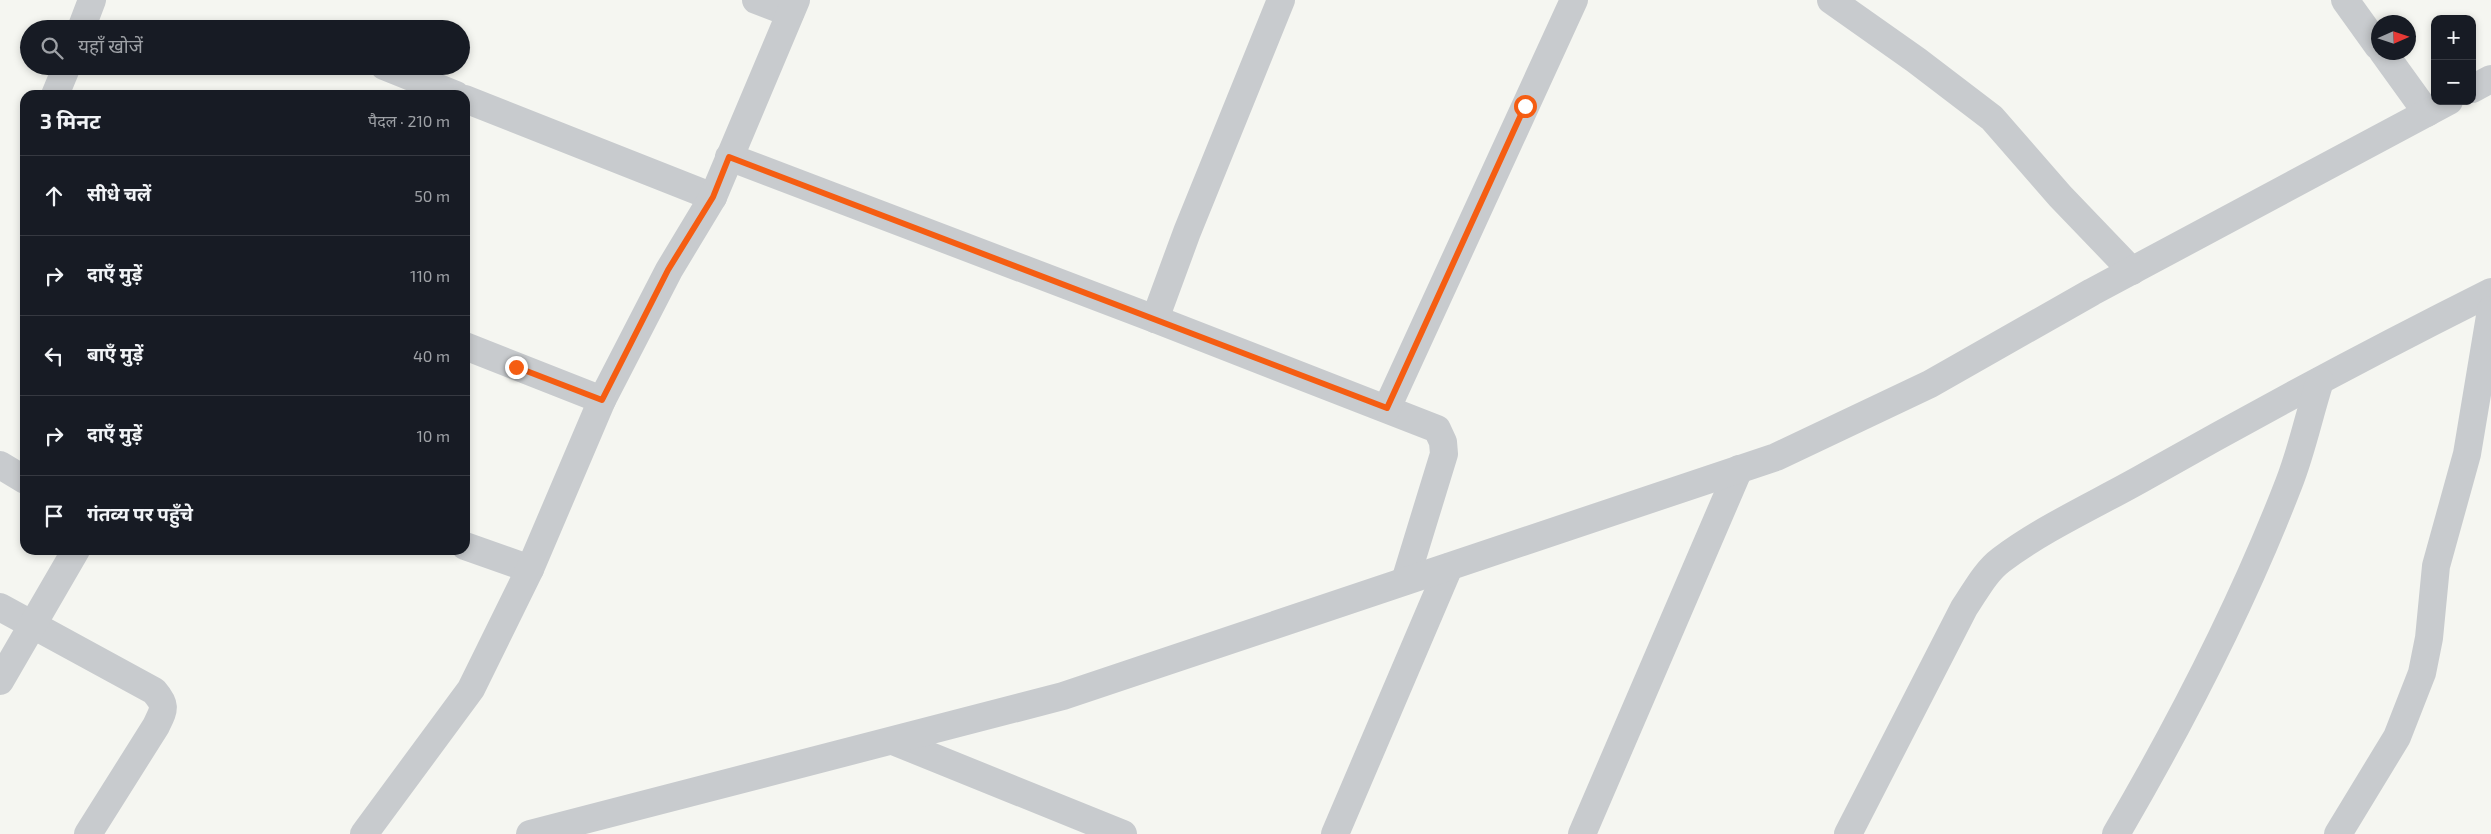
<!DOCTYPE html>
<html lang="hi">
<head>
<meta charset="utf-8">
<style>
  :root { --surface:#171b24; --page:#20242c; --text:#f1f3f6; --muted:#9ea1a6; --line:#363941 }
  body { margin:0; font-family:"Exo 2","Noto Sans Devanagari",sans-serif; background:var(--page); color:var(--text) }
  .controls { position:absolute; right:15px; top:15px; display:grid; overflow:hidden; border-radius:10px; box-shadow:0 2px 8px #0003 }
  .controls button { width:45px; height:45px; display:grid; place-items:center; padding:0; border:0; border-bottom:1px solid var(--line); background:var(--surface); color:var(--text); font:25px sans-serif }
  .compass { position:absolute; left:2371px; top:15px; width:45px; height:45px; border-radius:50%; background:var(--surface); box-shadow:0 2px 8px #0003; rotate:87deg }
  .stop { position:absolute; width:15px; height:15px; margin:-11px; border:4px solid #f55d12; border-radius:50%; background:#fff }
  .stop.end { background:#f55d12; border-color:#fff; box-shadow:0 1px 5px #0008 }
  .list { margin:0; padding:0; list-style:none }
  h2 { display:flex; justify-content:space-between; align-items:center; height:65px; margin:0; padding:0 20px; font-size:21px }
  h2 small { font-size:16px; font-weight:400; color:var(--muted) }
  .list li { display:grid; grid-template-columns:32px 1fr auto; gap:15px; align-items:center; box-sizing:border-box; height:80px; padding:0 20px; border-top:1px solid var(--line) }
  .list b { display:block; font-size:19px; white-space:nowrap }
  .list em { font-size:16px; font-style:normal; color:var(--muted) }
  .icon { flex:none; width:28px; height:28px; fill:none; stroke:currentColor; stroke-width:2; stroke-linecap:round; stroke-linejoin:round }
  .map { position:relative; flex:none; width:2491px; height:834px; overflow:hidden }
  .search { position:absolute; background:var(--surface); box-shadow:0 2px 8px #0003; left:20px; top:20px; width:450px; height:55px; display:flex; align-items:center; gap:12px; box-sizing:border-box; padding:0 18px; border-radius:28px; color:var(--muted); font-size:19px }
  .panel { position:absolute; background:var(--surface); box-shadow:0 2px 8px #0003; left:20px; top:90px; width:450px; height:465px; border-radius:15px }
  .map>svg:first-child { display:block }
</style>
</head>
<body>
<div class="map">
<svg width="2491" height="834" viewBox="0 0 2491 834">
  <rect width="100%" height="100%" fill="#f5f6f1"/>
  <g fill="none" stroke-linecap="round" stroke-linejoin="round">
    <!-- minor -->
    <g stroke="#c8cbce" stroke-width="28">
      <path d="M756,0L790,13"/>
      <path d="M1831,0L1916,60L1992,118L2060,196L2132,271"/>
      <path d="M2345,0L2378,46"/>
      <path d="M81,29L92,0"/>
      <path d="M2383,52L2427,113"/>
      <path d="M384,66L456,95"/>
      <path d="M55,95L67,66"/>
      <path d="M465,99L713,197"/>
      <path d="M729,157L1155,319L1437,429L1443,442L1444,454L1405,581"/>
      <path d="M1155,319L1187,232L1281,0"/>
      <path d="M465,346L602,400"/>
      <path d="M1387,408L1574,0"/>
      <path d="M0,465L25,480"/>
      <path d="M465,546L530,569"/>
      <path d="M0,607L154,691C167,706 164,709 156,726L88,834"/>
      <path d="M0,681L76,550"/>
      <path d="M893,741L1123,834"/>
      <path d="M1335,834L1449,567"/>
      <path d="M1582,834L1739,469"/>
      <path d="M1848,834L1964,608C1975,592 1985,572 2001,560C2043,528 2101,502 2148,475C2261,411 2375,350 2491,292"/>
      <path d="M2116,834C2182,721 2242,605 2289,483C2302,450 2309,415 2320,381"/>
      <path d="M2338,834L2397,737L2422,673L2429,638L2436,566L2467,454L2491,310"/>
    </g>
    <!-- tertiary -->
    <g stroke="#c8cbce" stroke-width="28">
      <path d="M2472,89L2491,79"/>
      <path d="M364,834L471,689L530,569L602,400L669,270L713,197L796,0"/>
      <path d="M530,834L1063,696L1776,457L1930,384L2092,292L2449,101"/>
    </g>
  </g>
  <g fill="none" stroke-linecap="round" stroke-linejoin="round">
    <!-- route -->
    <path stroke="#f55d12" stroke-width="6" d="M516,367L602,400L668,270L713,197L729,157L1387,408L1525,106"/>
  </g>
</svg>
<div class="controls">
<button>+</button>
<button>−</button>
</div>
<svg class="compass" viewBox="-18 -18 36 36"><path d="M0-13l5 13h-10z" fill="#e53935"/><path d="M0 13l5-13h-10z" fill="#9ea1a6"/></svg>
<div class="stop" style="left:1525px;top:106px"></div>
<div class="stop end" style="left:516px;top:367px"></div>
<div class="search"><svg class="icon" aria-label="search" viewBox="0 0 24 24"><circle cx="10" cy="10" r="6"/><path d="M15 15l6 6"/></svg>यहाँ खोजें</div>
<section class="panel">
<h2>3 मिनट<small>पैदल · 210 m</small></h2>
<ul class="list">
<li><svg class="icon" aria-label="ahead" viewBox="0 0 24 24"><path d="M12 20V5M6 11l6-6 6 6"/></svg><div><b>सीधे चलें</b></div><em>50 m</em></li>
<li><svg class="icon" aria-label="right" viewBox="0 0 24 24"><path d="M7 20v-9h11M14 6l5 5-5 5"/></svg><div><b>दाएँ मुड़ें</b></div><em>110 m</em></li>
<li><svg class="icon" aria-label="left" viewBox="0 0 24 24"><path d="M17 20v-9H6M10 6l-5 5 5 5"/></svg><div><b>बाएँ मुड़ें</b></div><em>40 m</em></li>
<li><svg class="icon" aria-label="right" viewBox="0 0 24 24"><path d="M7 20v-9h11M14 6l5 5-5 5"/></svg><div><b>दाएँ मुड़ें</b></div><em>10 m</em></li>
<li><svg class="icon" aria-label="arrive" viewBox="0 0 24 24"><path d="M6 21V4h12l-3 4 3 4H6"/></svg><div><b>गंतव्य पर पहुँचे</b></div></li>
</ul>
</section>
</div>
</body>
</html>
